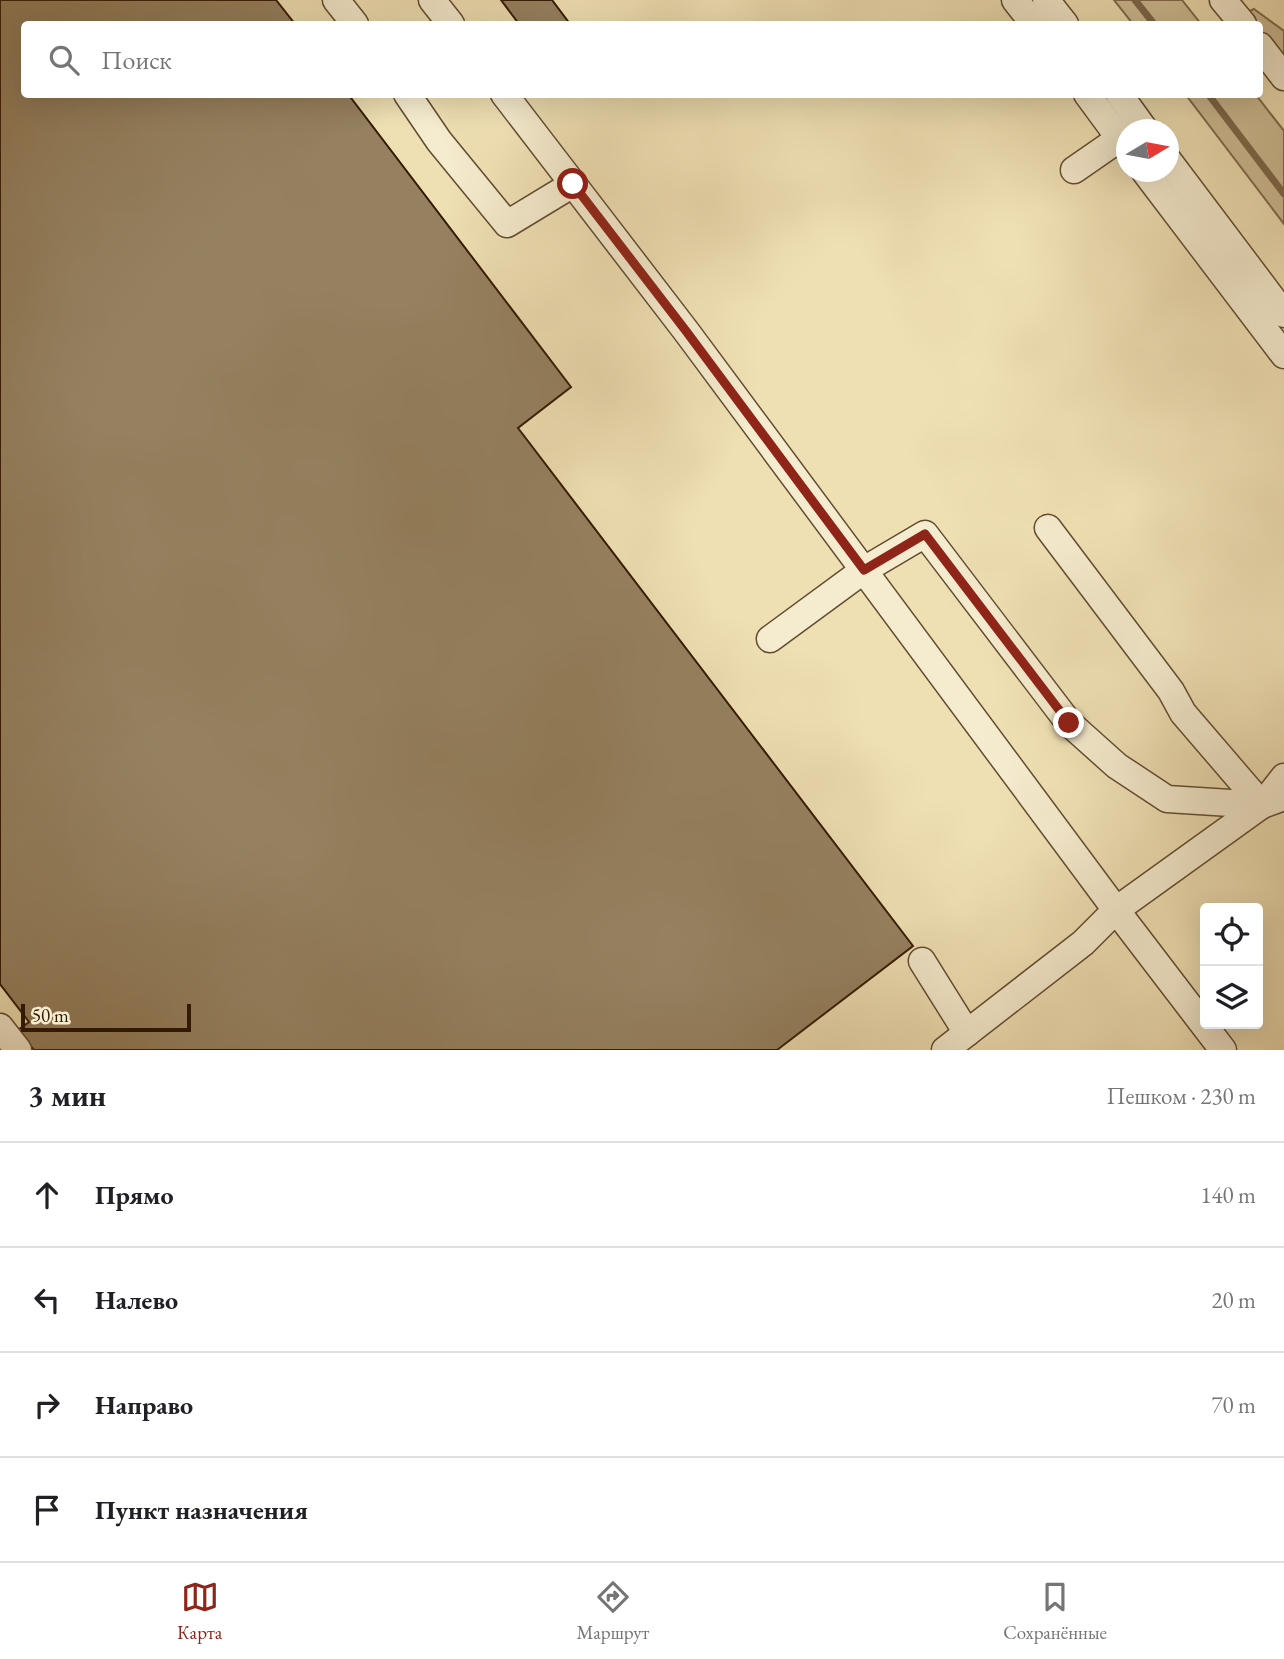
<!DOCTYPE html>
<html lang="ru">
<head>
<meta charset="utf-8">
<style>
  :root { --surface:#fff; --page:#f2f2f2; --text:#202124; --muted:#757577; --line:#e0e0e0; --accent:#8f2418 }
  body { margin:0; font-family:"EB Garamond",serif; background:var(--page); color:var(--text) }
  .controls { position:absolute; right:21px; bottom:21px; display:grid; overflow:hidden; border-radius:7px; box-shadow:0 7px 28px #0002 }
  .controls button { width:63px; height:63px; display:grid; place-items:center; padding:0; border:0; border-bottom:2px solid var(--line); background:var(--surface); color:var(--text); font:35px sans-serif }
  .compass { position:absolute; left:1116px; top:119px; width:63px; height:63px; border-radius:50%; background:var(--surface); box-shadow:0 7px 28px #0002; rotate:80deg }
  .scale { position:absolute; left:21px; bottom:18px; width:170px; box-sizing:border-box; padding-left:7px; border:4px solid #331a04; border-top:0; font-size:19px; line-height:24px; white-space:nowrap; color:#331a04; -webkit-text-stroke:5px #f5ebce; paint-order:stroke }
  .stop { position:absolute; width:21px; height:21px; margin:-16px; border:5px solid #8f2418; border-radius:50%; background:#fff }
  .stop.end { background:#8f2418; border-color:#fff; box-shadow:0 2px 7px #0008 }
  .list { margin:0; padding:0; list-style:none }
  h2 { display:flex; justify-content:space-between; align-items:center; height:91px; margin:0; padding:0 28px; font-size:30px }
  h2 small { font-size:23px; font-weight:400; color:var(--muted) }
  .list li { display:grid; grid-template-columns:46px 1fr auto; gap:21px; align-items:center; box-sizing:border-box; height:105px; padding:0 28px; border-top:2px solid var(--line) }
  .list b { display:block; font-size:26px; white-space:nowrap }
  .list em { font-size:23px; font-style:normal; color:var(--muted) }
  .icon { flex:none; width:38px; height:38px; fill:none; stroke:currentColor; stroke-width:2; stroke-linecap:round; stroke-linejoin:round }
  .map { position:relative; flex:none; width:1284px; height:1050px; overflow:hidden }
  .search { position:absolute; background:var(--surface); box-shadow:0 7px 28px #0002; left:21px; right:21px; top:21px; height:77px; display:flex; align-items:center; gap:18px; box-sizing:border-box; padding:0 24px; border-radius:7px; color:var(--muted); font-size:26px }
  .sheet { height:511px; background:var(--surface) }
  nav { display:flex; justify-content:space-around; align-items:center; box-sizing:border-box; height:98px; border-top:2px solid var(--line); background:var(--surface); font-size:19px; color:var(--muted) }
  nav a { display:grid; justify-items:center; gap:4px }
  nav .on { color:var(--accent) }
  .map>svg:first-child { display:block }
</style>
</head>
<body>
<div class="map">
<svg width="1284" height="1050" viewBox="0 0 1284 1050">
  <rect width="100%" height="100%" fill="#efe0b4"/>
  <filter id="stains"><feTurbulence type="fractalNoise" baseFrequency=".00286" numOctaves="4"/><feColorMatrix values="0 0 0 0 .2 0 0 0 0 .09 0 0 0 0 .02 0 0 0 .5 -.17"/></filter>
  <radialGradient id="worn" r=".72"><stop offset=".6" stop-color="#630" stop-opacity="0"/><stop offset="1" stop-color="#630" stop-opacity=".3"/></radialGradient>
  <!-- green -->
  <g fill="#cfbe96" stroke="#816c4d" stroke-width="2">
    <path d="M1114,0H1182L1201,24H1133Z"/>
    <path d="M1254,9L1284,31V63L1260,33V24H1252L1243,14Z"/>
    <path d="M1186,95H1256L1284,131V224Z"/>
  </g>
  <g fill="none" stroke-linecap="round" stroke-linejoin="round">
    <!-- stream -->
    <g stroke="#7d694a" stroke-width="7">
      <path d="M1135,0L1154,24"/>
      <path d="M1208,94L1284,194"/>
    </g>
  </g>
  <!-- building -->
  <g fill="#958160" stroke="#331a04" stroke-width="2">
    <path d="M0,0H276L295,24H24V94H348L571,387L518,428L913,946L777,1050H34L18,1030L29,1022L0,984Z"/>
    <path d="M501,0H552L570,24H519Z"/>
  </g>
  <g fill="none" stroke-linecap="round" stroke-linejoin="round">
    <defs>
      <g id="minor">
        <path d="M336,0L355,24"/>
        <path d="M432,0L451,24"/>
        <path d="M1015,0L1034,24"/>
        <path d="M1046,0L1065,24"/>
        <path d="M1223,0L1243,24"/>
        <path d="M1260,46L1284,77"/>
        <path d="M407,94L439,141L507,224L573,184"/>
        <path d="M504,94L686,331L1116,910L1223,1050"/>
        <path d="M1087,94L1126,147"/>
        <path d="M1119,94L1145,130"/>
        <path d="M1168,160L1284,314"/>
        <path d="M1074,170L1126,134"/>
        <path d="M1145,172L1284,355"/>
        <path d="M1048,528L1171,691L1183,713L1262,805"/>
        <path d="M770,639L864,570L925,534L1069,723L1117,766L1167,799L1262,805L1284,797"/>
        <path d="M922,961L967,1033"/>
        <path d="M0,1027L18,1050"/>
        <path d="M945,1050L1083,943L1116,910L1262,805L1284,777"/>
      </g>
    </defs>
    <!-- minor casing -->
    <use href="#minor" stroke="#624c30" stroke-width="29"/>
    <!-- minor -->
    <use href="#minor" stroke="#f5ebce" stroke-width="26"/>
  </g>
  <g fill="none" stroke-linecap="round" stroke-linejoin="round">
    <!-- route -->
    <path stroke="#8f2418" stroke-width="9" d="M573,184L686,331L864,570L925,534L1069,723"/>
  </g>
  <rect width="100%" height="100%" filter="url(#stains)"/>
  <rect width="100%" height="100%" fill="url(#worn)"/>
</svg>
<div class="controls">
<button><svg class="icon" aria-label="locate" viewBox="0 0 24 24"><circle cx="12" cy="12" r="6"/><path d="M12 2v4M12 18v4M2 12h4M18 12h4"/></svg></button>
<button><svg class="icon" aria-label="layers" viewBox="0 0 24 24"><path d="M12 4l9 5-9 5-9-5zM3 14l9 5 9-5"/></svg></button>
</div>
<svg class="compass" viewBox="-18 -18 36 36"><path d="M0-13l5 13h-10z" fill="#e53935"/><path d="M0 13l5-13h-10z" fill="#757577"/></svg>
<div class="scale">50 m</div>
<div class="stop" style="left:573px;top:184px"></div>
<div class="stop end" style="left:1069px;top:723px"></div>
<div class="search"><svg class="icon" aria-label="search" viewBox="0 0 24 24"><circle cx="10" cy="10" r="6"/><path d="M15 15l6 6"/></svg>Поиск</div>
</div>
<section class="sheet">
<h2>3 мин<small>Пешком · 230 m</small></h2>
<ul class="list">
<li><svg class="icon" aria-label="ahead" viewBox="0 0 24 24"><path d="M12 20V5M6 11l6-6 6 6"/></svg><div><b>Прямо</b></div><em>140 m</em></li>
<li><svg class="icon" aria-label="left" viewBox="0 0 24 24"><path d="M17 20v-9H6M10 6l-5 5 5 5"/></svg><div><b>Налево</b></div><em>20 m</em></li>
<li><svg class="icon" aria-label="right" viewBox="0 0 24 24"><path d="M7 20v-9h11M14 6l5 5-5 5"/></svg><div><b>Направо</b></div><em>70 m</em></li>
<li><svg class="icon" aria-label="arrive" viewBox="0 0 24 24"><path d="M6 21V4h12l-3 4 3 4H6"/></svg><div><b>Пункт назначения</b></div></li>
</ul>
</section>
<nav>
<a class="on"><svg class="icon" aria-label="map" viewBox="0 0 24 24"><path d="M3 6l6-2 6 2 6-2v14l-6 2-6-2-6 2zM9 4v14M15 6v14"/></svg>Карта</a>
<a><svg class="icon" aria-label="directions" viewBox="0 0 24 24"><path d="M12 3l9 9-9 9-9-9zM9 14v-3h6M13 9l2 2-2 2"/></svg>Маршрут</a>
<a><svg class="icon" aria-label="saved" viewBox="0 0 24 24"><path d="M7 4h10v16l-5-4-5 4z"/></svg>Сохранённые</a>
</nav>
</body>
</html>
